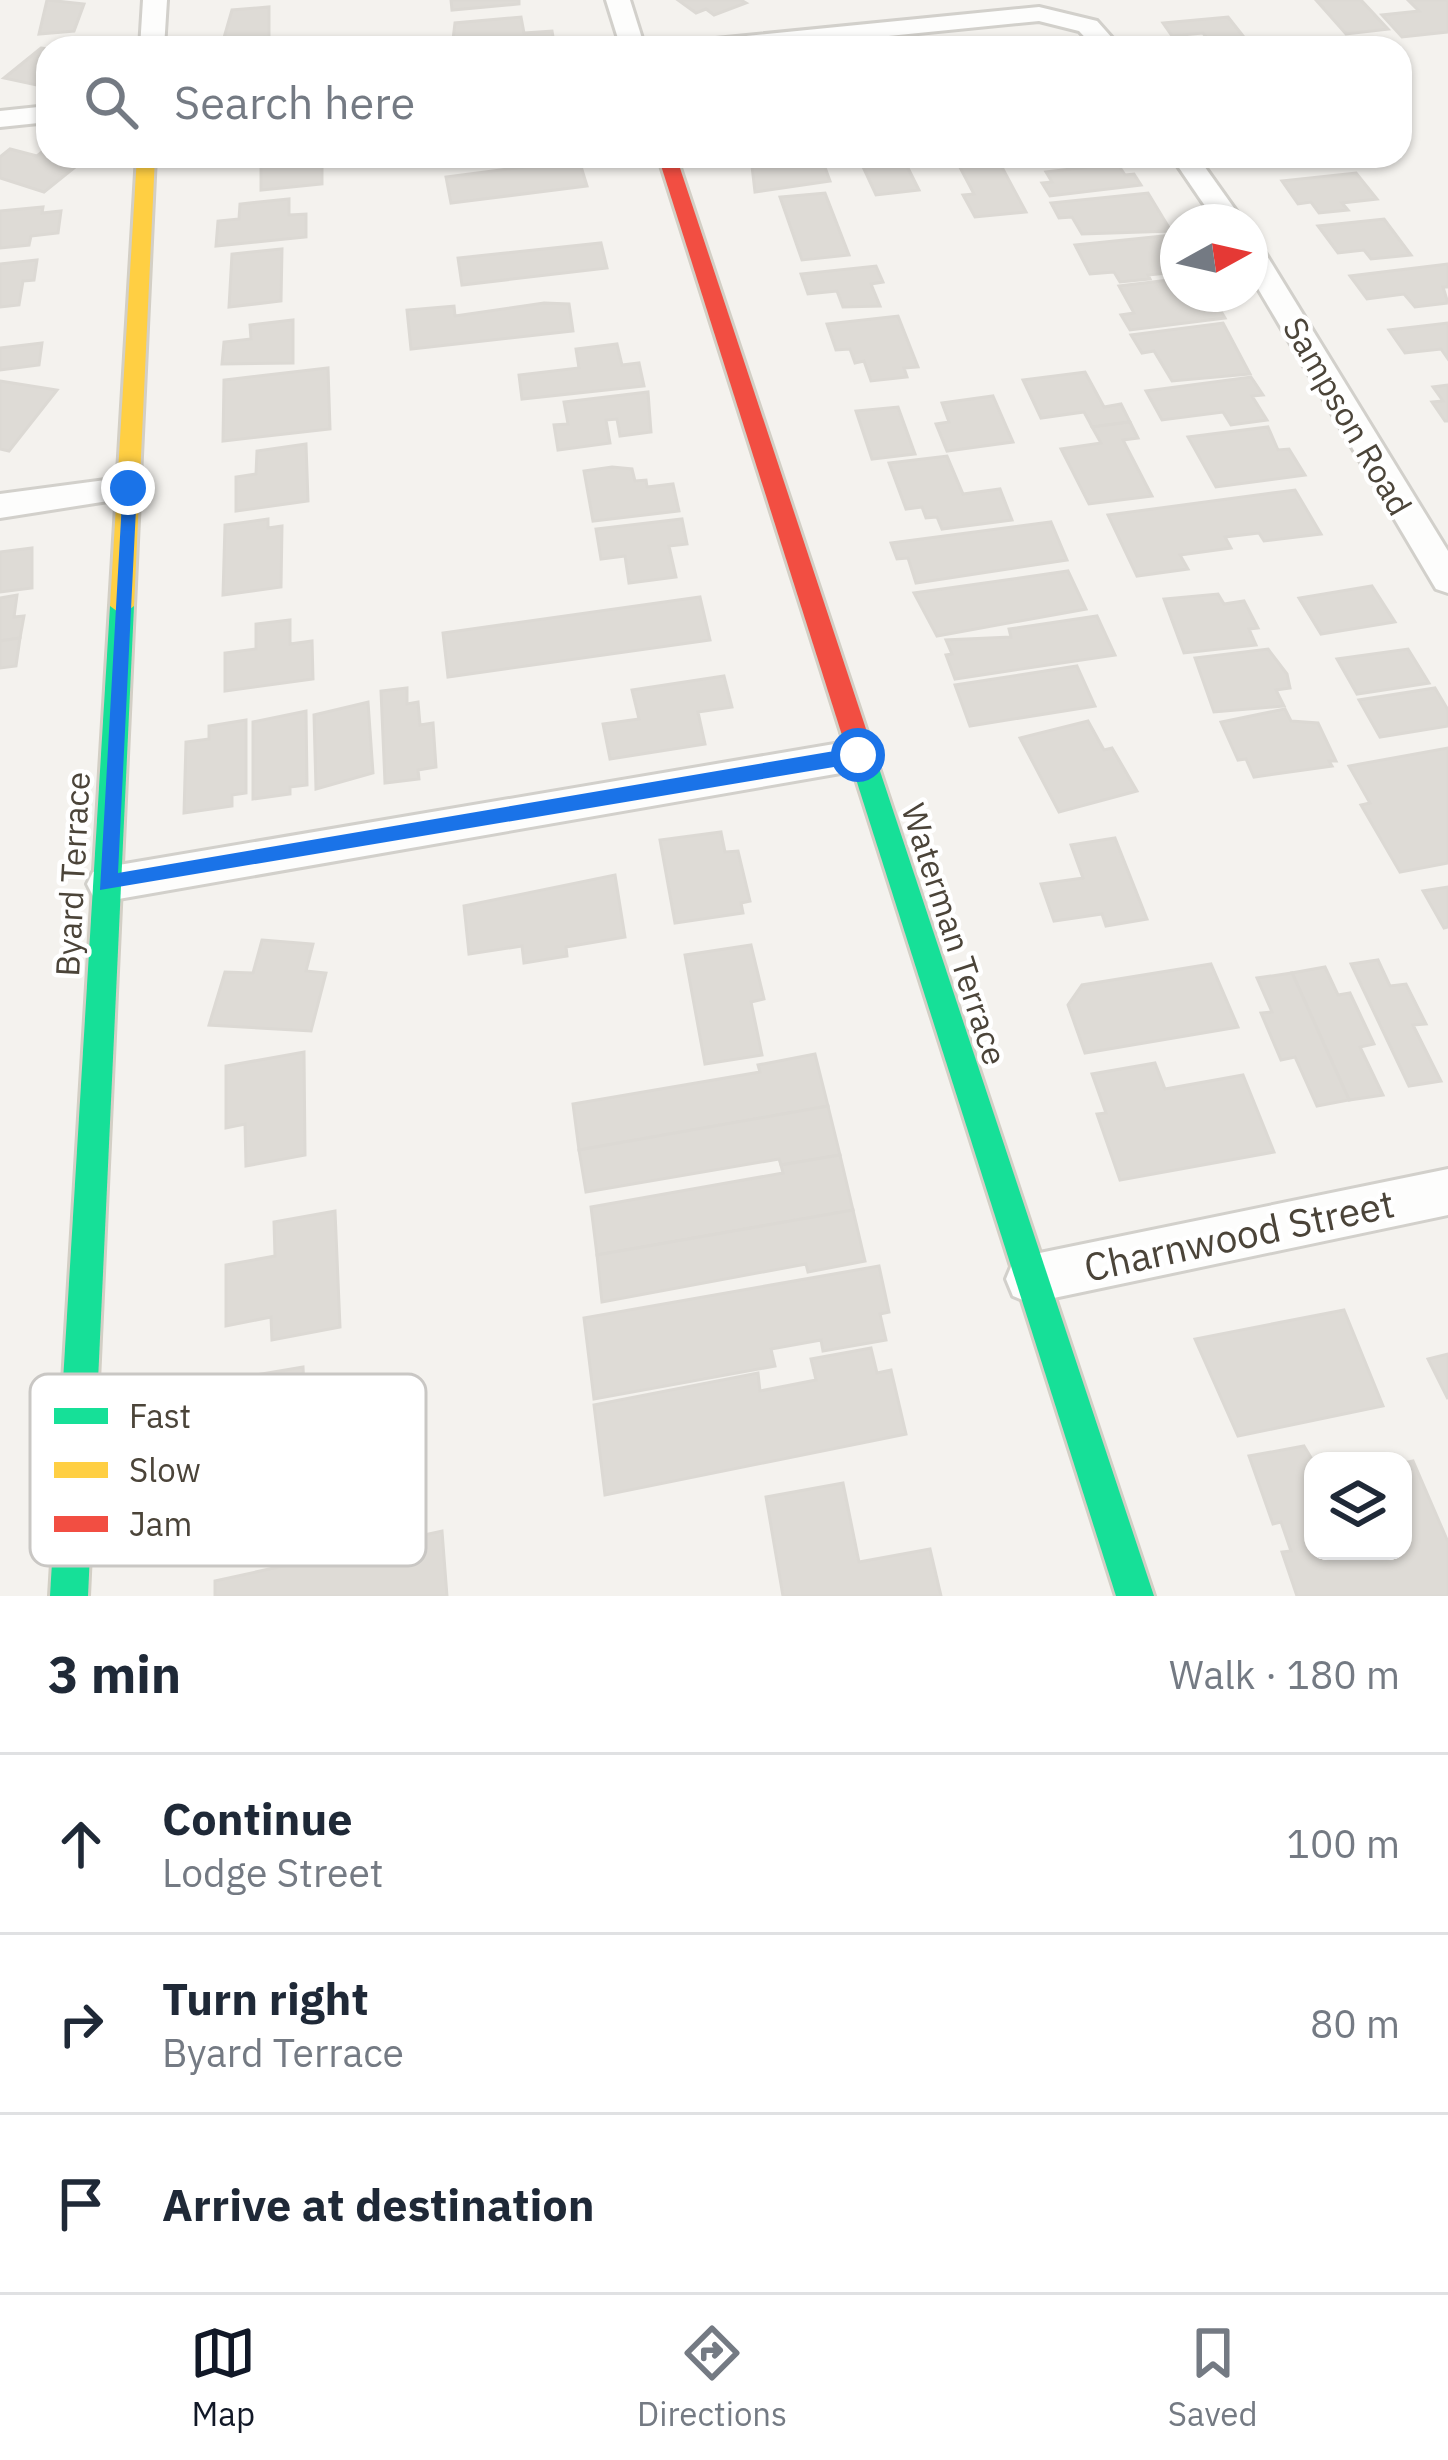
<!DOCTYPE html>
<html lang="en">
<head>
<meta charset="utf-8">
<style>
  :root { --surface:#fff; --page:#f6f6f7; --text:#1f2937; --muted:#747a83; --line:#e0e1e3; --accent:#111827 }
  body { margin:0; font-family:"IBM Plex Sans",sans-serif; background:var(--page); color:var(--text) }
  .controls { position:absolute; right:36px; bottom:36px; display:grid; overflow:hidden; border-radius:24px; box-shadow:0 3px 9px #0004 }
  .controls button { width:108px; height:108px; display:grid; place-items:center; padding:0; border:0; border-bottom:3px solid var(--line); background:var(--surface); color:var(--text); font:60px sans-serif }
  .compass { position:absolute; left:1160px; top:204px; width:108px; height:108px; border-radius:50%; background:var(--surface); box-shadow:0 3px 9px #0004; rotate:82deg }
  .stop { position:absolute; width:36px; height:36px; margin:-27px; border:9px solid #1a73e8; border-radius:50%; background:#fff }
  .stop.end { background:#1a73e8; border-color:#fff; box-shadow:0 3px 12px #0008 }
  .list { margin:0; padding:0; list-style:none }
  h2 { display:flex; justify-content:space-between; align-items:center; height:156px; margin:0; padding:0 48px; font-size:51px }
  h2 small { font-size:39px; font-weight:400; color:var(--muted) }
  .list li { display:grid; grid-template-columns:78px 1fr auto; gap:36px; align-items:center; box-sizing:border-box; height:180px; padding:0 48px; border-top:3px solid var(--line) }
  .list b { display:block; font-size:45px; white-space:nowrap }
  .list p { margin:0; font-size:39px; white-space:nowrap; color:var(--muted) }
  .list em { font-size:39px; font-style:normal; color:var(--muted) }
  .icon { flex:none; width:66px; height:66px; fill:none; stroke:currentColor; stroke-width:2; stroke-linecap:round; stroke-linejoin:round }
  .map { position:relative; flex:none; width:1448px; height:1596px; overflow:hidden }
  .search { position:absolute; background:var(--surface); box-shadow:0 3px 9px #0004; left:36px; right:36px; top:36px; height:132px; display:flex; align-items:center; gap:30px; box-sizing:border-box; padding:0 42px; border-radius:36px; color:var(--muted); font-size:45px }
  .sheet { height:696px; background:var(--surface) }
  nav { display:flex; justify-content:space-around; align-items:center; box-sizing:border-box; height:168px; border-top:3px solid var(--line); background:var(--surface); font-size:33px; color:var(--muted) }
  nav a { display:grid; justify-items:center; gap:6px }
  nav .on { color:var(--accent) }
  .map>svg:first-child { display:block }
</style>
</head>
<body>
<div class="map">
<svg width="1448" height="1596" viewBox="0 0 1448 1596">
  <rect width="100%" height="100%" fill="#f4f2ee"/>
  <!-- building -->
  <g fill="#dedbd6" stroke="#dcd9d4" stroke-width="3">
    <path d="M47,0L84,4L74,31L39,34Z"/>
    <path d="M451,0H519V4L452,10Z"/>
    <path d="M678,0H741L746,3L714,15L706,9L696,13Z"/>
    <path d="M1316,0H1361L1388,29L1346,34Z"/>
    <path d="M1408,0H1448V32L1402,37L1382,15L1419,11Z"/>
    <path d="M269,7V37L223,41L232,10Z"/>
    <path d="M521,17L524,33L552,31L555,48H452L455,23Z"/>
    <path d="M1228,17L1247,41L1211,44L1203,33L1172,36L1163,23Z"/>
    <path d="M337,38L338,48H224Z"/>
    <path d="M41,48L48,49V80L41,86L4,78Z"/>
    <path d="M48,147V156H71L62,163L75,167L44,192L0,178V157L10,149L37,156Z"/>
    <path d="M261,156H322V184L261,190Z"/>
    <path d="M741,156H819L752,166Z"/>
    <path d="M858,156H902L919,190L876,195Z"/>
    <path d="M954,156H996L1026,212L975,217L963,195L974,194Z"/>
    <path d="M1299,156H1344L1348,162L1307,166Z"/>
    <path d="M1113,157L1125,175L1134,174L1141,185L1050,196L1042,183L1052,182L1046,172L1088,167L1084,160Z"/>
    <path d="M579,160L587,186L451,203L446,177Z"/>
    <path d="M789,162H823L830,181L755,192L752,166Z"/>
    <path d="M1356,173L1377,199L1342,203L1348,210L1319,213L1311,202L1298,204L1282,181Z"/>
    <path d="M825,193L849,255L802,260L780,197Z"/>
    <path d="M1148,193L1171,231L1082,234L1072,217L1059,218L1051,203Z"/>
    <path d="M289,199V215L306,214V237L216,246L218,221L239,219L240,204Z"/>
    <path d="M43,207L42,213L61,211L58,233L31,236L29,245L0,248V211Z"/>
    <path d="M1384,219L1411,255L1371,259L1364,250L1338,253L1318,226Z"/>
    <path d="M1172,235L1178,246V272L1148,275L1150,279L1120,282L1114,272L1090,274L1075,245Z"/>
    <path d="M601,243L607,268L462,285L458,258Z"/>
    <path d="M282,249L281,301L229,307L232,254Z"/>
    <path d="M37,260L34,280L23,281L19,305L0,307V264Z"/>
    <path d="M1448,264V287H1443L1448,303L1415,307L1404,294L1367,299L1350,276Z"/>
    <path d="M876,266L883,282L871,284L880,306L843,307L837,291L808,294L801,274Z"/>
    <path d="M1178,279V294L1213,298L1225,318L1130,330L1121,315L1134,313L1119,286Z"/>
    <path d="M544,303L569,304L573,331L411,349L407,310L454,306L455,316Z"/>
    <path d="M898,316L918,367L904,368L907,377L871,381L864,361L855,363L850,349L836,350L827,324Z"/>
    <path d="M293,320V363L222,364L224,342L251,339L250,325Z"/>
    <path d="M1223,323L1250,374L1172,381L1154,351L1142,353L1131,335Z"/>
    <path d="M1448,323V359L1441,349L1405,353L1389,330Z"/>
    <path d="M42,343L39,365L0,370V348Z"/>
    <path d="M617,344L622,365L639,363L644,386L522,399L519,375L579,368L576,349Z"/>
    <path d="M328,368L330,429L223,441L224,380Z"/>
    <path d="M1085,372L1104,407L1121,404L1130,422L1092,427L1084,412L1041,418L1023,380Z"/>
    <path d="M1251,377L1263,395L1252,396L1267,420L1231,425L1223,412L1162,420L1146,391Z"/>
    <path d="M0,381L57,390L9,451L0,449Z"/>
    <path d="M1448,385V421H1445L1432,402L1443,401L1433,387Z"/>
    <path d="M648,392L651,432L620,436L617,419L606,420L610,443L558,450L554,425L568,424L564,402Z"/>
    <path d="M993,396L1013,442L947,451L936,424L949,422L942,403Z"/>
    <path d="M898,407L915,454L872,459L856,411Z"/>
    <path d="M1130,422L1138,438L1123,440L1152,496L1089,504L1061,449L1101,443L1092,427Z"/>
    <path d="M1268,427L1278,450L1289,449L1305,475L1216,487L1188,437Z"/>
    <path d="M306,444L308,501L236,511V477L256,474L257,451Z"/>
    <path d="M947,456L963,494L1000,489L1012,520L942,529L937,517L926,518L922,507L906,509L889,463Z"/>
    <path d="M612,467L632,469L635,481L646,480L647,487L673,484L679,511L593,521L584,471Z"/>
    <path d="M1295,490L1321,534L1264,541L1259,533L1225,537L1231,548L1180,555L1188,569L1137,576L1108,515Z"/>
    <path d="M268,519V528L282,526L281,587L223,595L225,525Z"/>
    <path d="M682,519L687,544L669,546L676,577L629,583L625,556L601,559L596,529Z"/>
    <path d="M1051,522L1067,560L916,583L908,558L897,559L891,543Z"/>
    <path d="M32,548V588L0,592V552Z"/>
    <path d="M1068,571L1086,609L937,636L914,593Z"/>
    <path d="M1372,586L1395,622L1321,634L1299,598Z"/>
    <path d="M1218,594L1224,604L1244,601L1258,628L1249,629L1256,645L1184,653L1164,599Z"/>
    <path d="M17,595L14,617L24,616L20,638L0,641V598Z"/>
    <path d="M700,597L710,640L448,677L443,633Z"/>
    <path d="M1097,616L1115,655L955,679L946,655L952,654L946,640L1011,637L1009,629Z"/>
    <path d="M290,620V644L312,641L313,679L225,691V653L256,649V624Z"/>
    <path d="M20,638L16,666L0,668V641Z"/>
    <path d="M1268,649L1287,674L1290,688L1276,690L1284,706L1214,712L1195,658Z"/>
    <path d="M1408,649L1429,683L1357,694L1337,659Z"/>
    <path d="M1077,666L1095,706L970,726L955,685Z"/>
    <path d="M724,676L732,707L698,712L705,744L610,759L603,724L639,719L632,690Z"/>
    <path d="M407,688V704L418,702L420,725L433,723L436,767L418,770L419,779L385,783L381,691Z"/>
    <path d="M1435,688L1448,710V726L1380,737L1359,700Z"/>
    <path d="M368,702L373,773L316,789L314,715Z"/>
    <path d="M1285,709L1291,721L1318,723L1336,761H1329L1332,766L1254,777L1246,759L1238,760L1221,722Z"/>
    <path d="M306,711L307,785L290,787V794L253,799V722Z"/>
    <path d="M246,720V793L232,795V806L184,813L186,742L209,739V726Z"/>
    <path d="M1088,721L1104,750L1112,748L1137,791L1059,812L1020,738Z"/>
    <path d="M1448,748V863L1400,872L1361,805L1370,803L1349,766Z"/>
    <path d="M721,832L725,852L738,851L750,901L741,903L743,913L675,923L660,840Z"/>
    <path d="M1115,838L1147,919L1106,926L1102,914L1054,921L1041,884L1083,878L1071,845Z"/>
    <path d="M615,875L625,937L566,947L567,956L524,963L522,946L469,954L464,906Z"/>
    <path d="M1448,887V927L1444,928L1423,891Z"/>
    <path d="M262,940L313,944L306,971L326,973L311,1031L209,1025L225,972L253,973Z"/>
    <path d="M751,945L764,999L751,1002L762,1055L705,1064L685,955Z"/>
    <path d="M1378,960L1390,986L1406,984L1426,1024L1413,1025L1441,1081L1409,1086L1351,964Z"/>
    <path d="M1211,964L1238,1027L1085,1053L1068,1005L1082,985Z"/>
    <path d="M1325,967L1338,995L1350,993L1374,1044L1360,1047L1383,1095L1349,1100L1292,973Z"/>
    <path d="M1292,973L1349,1100L1317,1106L1295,1057L1281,1060L1261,1013L1272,1012L1257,978Z"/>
    <path d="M304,1052L305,1155L246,1166L245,1124L226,1128V1066Z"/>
    <path d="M815,1054L828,1106L579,1150L573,1104L760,1072L758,1065Z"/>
    <path d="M1155,1063L1165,1089L1243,1075L1274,1152L1120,1180L1097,1114L1106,1113L1092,1074Z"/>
    <path d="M828,1106L840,1155L781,1165L779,1159L586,1192L579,1150Z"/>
    <path d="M840,1155L853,1210L597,1255L591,1207L783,1173L781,1165Z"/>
    <path d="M853,1210L865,1261L808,1272L806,1264L602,1302L597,1255Z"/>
    <path d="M335,1211L340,1327L272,1340L271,1317L226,1326V1265L275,1256L274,1222Z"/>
    <path d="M879,1266L889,1312L880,1314L886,1340L823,1351L821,1340L771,1349L775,1366L594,1399L584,1318Z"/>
    <path d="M1344,1310L1383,1406L1238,1436L1195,1339Z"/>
    <path d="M871,1348L877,1373L891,1370L906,1434L605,1495L594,1405L758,1373L760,1391L816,1380L811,1359Z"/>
    <path d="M1448,1354V1399L1428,1359Z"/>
    <path d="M303,1367L304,1387L332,1381L335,1515L193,1543L196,1470L244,1460V1377Z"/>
    <path d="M1304,1446L1313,1461V1551H1403V1463L1413,1461L1448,1542V1596H1297L1282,1552L1291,1551L1281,1522L1273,1524L1249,1456Z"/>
    <path d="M843,1483L859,1562L930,1549L941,1596H783L766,1497Z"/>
    <path d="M442,1531L447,1596H215V1581Z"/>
  </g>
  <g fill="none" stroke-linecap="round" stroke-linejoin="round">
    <defs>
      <g id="street">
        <path d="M143,0H167L164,48H140Z"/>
        <path d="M606,0H630L645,48H621Z"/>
        <path d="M1039,7L1097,21L1121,48H1095L1079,31L1039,21L769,48H683L695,41Z"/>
        <path d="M48,106V122L0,127V111Z"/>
        <path d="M1171,156H1197L1244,222H1216Z"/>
        <path d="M1250,242L1264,251L1448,551V593L1436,589L1250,275Z"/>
        <path d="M128,477L145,488L140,496L0,518V494Z"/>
        <path d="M858,740L871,744L877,755L871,766L858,770L107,901L93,896L87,884L93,872L107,867Z"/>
        <path d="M1448,1169V1215L1030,1303L1013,1296L1006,1279L1013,1262L1030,1255Z"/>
      </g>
      <g id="fast">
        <path d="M122,597L134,606L88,1596H50L110,606Z"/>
        <path d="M854,722L867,732L1154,1596H1116L841,732Z"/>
      </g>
      <path id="slow" d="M137,156H155L134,606L122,615L110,606Z"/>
      <path id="jam" d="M658,156H676L867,732L863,739H845L841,732Z"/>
    </defs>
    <!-- street casing -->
    <use href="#street" stroke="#d2d0cb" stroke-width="6"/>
    <!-- fast casing -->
    <use href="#fast" stroke="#d3cfc5" stroke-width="6"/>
    <!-- slow casing -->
    <use href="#slow" stroke="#d3cfc5" stroke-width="6"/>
    <!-- jam casing -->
    <use href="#jam" stroke="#d3cfc5" stroke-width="6"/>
    <!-- street -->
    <use href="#street" fill="#fdfdfc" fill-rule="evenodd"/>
    <!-- fast -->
    <use href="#fast" fill="#16e098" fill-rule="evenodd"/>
    <!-- slow -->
    <use href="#slow" fill="#ffcf43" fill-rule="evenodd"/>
    <!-- jam -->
    <use href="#jam" fill="#f24e42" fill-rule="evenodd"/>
  </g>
  <!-- route -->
  <path fill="#1a73e8" d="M123,484L137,488L118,873L858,747L868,755L858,763L100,890Z"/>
  <g text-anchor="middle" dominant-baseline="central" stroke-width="9" stroke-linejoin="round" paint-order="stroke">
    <!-- street labels -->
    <g font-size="33" fill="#4b4439" stroke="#fff">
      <text transform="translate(1348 416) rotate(60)">Sampson Road</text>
      <text transform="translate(72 874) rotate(-87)">Byard Terrace</text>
      <text transform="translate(955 934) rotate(72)">Waterman Terrace</text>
    </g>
    <!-- near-street labels -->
    <g font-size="39" fill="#4b4439" stroke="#fff">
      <text transform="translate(1239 1235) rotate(-12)">Charnwood Street</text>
    </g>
  </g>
  <!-- legend -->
  <rect x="30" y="1374" width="396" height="192" rx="18" fill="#fff" stroke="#c9c7c4" stroke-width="3"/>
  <rect x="54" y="1408" width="54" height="16" fill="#16e098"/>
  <rect x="54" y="1462" width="54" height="16" fill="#ffcf43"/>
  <rect x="54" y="1516" width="54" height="16" fill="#f24e42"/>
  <g font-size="33" fill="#4b4439">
    <text x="129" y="1428">Fast</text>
    <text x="129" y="1482">Slow</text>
    <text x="129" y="1536">Jam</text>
  </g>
</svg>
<div class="controls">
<button><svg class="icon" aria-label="layers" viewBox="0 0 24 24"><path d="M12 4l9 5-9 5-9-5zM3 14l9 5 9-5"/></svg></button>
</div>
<svg class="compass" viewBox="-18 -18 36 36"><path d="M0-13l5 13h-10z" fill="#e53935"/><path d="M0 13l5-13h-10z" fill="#747a83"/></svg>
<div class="stop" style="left:858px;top:755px"></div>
<div class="stop end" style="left:128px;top:488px"></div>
<div class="search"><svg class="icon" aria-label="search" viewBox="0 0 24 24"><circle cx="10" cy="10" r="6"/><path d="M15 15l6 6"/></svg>Search here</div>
</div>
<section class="sheet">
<h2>3 min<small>Walk · 180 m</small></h2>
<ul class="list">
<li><svg class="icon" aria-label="ahead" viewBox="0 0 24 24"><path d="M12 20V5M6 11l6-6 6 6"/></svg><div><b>Continue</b><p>Lodge Street</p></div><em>100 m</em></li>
<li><svg class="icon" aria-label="right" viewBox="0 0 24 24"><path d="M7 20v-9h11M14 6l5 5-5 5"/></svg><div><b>Turn right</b><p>Byard Terrace</p></div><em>80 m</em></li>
<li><svg class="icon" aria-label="arrive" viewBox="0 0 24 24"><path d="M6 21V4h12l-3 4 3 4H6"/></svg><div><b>Arrive at destination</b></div></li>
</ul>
</section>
<nav>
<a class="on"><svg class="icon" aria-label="map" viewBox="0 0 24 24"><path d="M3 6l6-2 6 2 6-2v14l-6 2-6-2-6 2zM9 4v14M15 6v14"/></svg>Map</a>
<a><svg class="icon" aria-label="directions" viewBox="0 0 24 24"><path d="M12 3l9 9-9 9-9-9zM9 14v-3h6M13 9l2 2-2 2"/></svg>Directions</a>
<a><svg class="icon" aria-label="saved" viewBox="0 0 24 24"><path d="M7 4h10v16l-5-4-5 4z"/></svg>Saved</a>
</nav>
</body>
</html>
